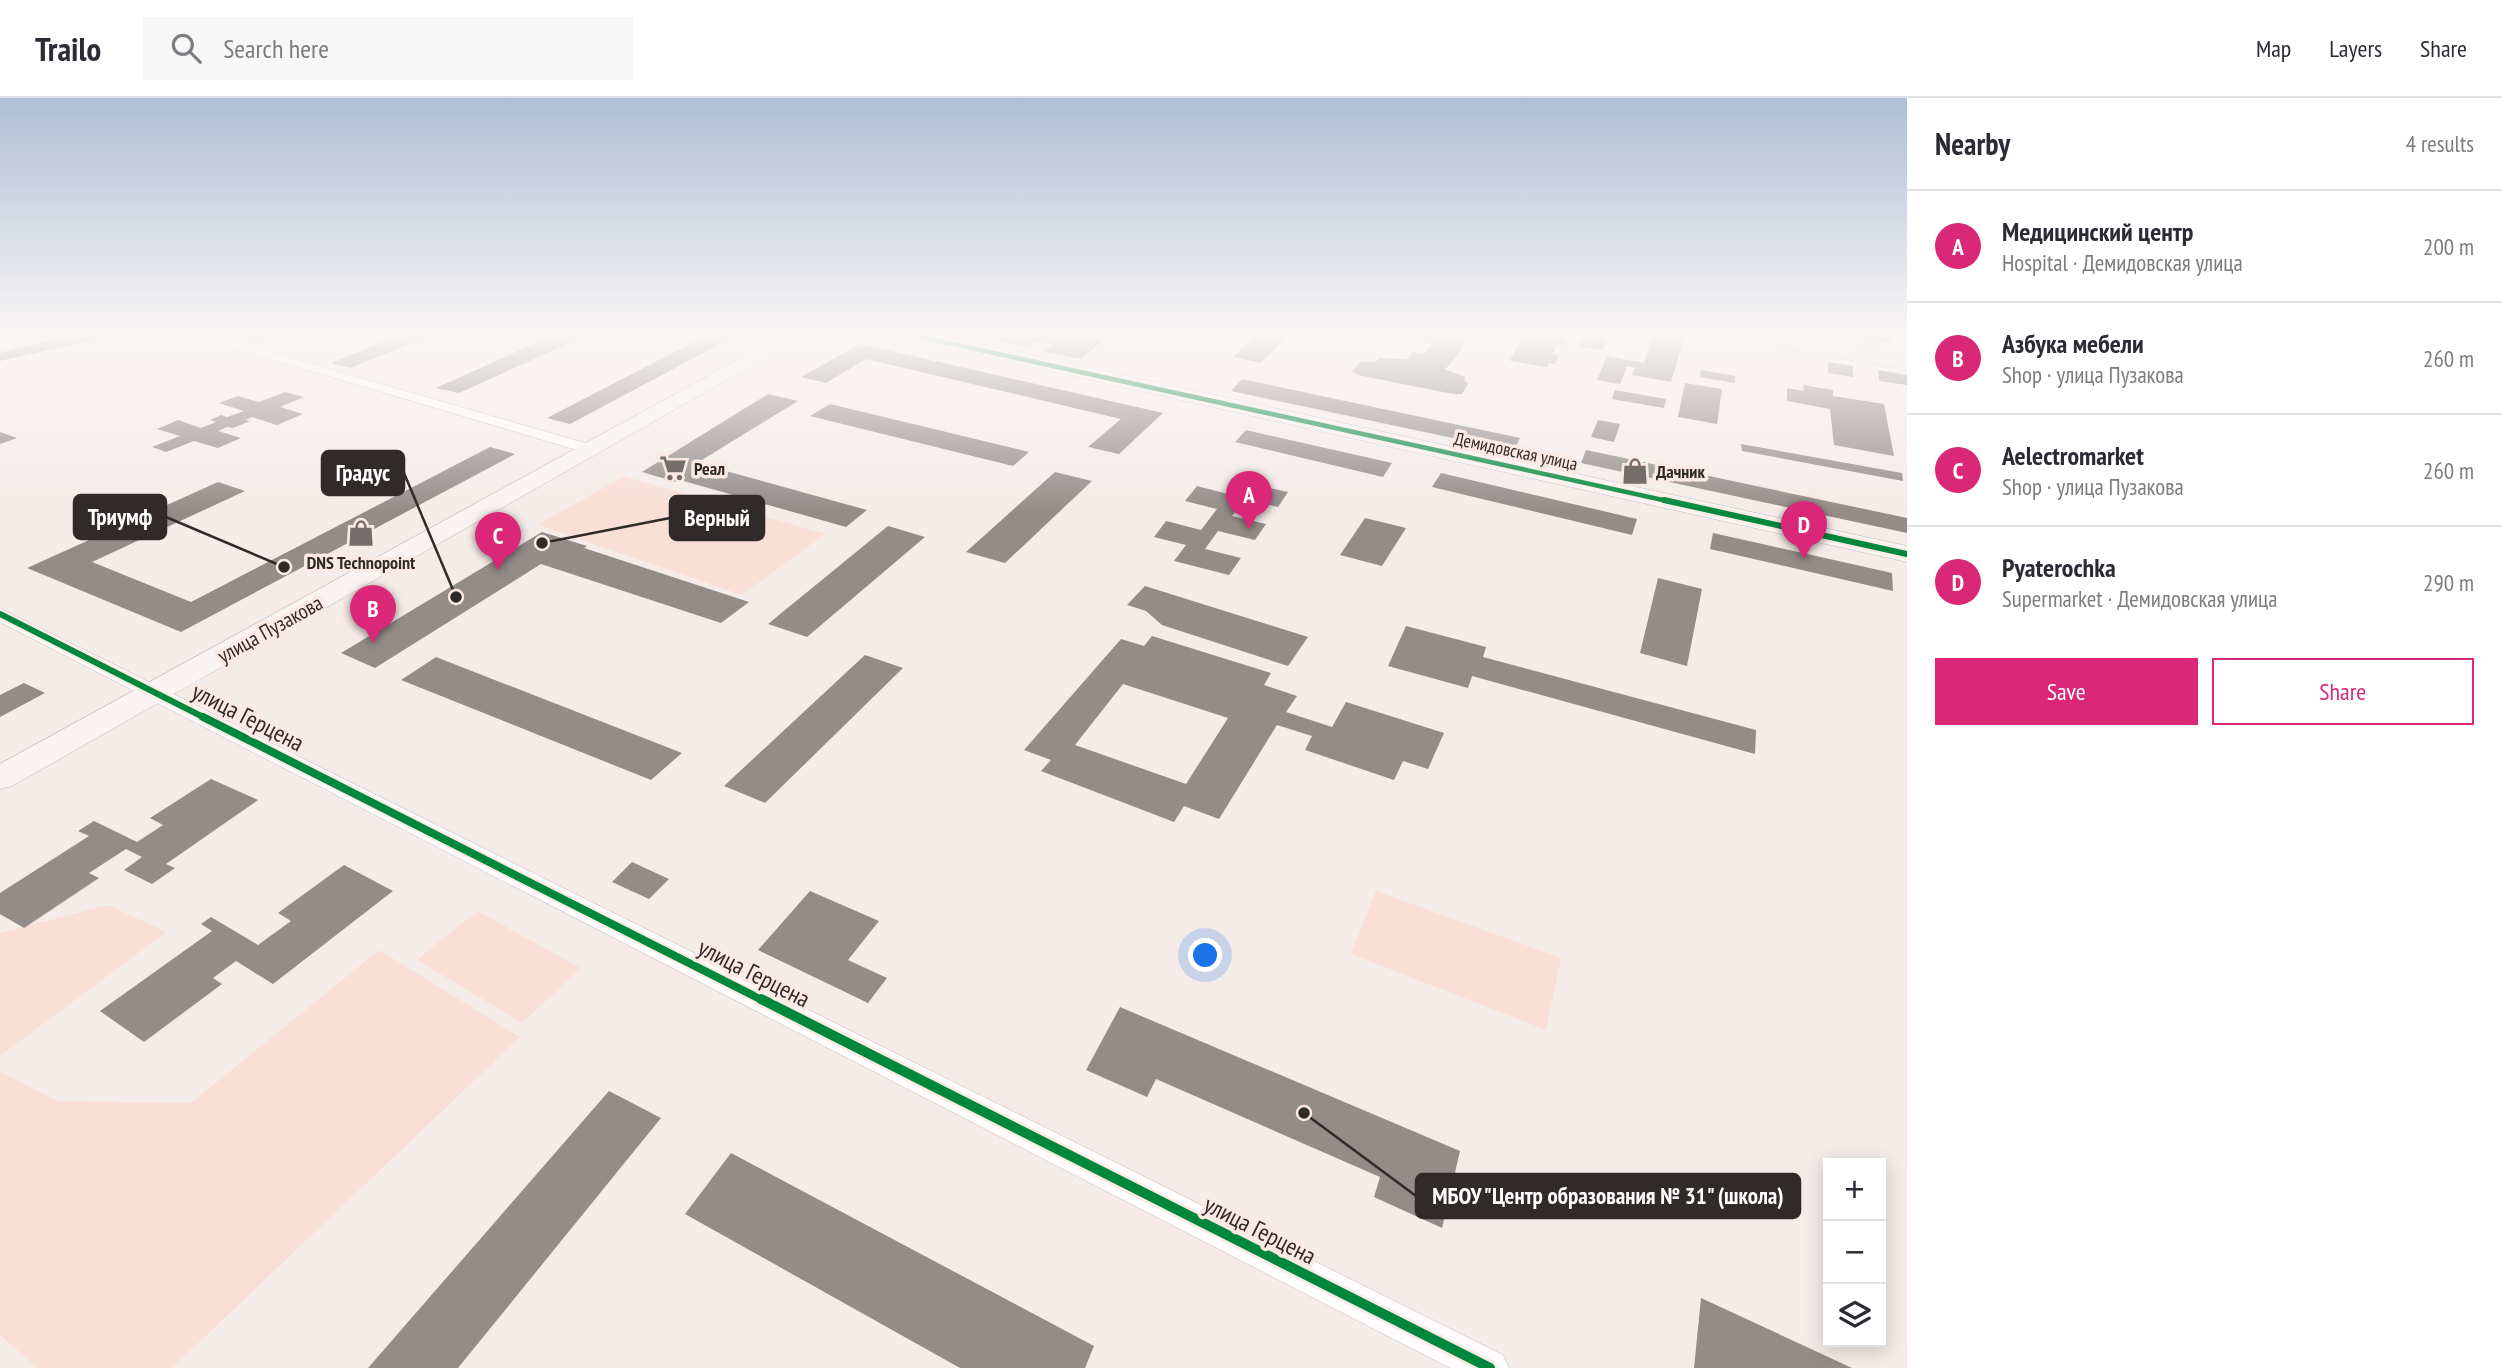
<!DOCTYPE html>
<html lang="en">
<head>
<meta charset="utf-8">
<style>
  :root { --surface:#fff; --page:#f7f7f7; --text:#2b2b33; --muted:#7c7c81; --line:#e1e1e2; --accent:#db2777 }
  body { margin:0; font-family:"PT Sans Narrow",sans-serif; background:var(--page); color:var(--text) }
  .controls { position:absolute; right:21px; bottom:21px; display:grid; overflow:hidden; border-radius:0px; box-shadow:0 4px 18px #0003 }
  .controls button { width:63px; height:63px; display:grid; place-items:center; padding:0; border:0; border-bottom:2px solid var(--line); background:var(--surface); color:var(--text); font:35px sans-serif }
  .you { position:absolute; left:1206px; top:858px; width:24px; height:24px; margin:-18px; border:5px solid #fff; border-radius:50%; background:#1a73e8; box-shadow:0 0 0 10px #1a73e833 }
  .badge { display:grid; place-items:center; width:46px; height:46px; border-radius:50%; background:var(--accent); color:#fff; font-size:23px; font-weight:700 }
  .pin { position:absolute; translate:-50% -58px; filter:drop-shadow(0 2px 4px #0008) }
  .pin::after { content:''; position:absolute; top:37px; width:24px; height:21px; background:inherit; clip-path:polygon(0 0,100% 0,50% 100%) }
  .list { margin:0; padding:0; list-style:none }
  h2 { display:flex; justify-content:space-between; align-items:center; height:91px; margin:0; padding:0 28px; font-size:30px }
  h2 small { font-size:23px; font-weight:400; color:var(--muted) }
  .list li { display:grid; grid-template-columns:46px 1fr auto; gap:21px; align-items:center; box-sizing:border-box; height:112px; padding:0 28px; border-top:2px solid var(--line) }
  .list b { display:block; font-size:26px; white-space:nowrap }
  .list p { margin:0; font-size:23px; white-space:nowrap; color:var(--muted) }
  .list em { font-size:23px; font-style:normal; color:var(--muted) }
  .actions { display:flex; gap:14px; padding:21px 28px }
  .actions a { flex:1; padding:16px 0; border:2px solid var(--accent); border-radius:0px; text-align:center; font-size:24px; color:var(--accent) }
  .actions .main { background:var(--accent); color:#fff }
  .icon { flex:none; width:38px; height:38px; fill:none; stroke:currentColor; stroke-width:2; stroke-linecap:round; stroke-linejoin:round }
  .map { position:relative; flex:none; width:1907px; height:1270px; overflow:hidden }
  header { display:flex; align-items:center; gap:42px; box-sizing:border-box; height:98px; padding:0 35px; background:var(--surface); border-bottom:2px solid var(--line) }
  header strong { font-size:33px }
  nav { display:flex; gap:38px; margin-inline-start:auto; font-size:24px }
  .search { width:490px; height:63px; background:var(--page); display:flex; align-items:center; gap:18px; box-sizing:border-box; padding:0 24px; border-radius:0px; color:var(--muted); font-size:26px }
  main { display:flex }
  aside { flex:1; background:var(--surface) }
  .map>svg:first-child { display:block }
</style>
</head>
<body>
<header>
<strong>Trailo</strong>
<div class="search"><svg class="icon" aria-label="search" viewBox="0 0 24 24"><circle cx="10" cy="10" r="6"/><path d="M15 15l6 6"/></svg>Search here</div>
<nav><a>Map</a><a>Layers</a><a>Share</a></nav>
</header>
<main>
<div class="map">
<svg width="1907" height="1270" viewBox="0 0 1907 1270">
  <rect width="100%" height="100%" fill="#f5ece9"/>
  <!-- green -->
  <g fill="#f9dfd5">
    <path d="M624,378L825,436L742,497L538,427Z"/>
    <path d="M1376,793L1561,860L1546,932L1351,856Z"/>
    <path d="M108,807L166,834L0,958V835Z"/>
    <path d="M477,813L581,870L522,925L417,862Z"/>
    <path d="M379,852L520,939L172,1270H37L0,1237V973L57,1003L191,1005Z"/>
  </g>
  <!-- building -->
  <g fill="#938c89" fill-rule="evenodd">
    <path d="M75,237L106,239L0,263V255Z"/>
    <path d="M244,237H276V238L258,244L239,239Z"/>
    <path d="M400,237L429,238L350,270L331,265Z"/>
    <path d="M553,237H587L459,295L436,290Z"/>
    <path d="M707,237H737L570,326L547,320Z"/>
    <path d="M1004,237H1076L1103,243L1081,261L1044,254L1053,247L1034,243L1027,248L997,243Z"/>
    <path d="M1256,237H1288L1261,265L1233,259Z"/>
    <path d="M1425,237L1467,243L1449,268L1444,271L1466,279L1464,282L1468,286L1462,296H1453L1358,277L1352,273L1360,264H1375L1379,260L1407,261L1413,254L1424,256L1434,243L1423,241Z"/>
    <path d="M1523,237H1562L1561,240L1566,241L1563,248L1557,247L1553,256L1559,257L1555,266L1549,265L1547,269L1510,263Z"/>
    <path d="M1585,237H1620L1618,242L1607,240L1603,252L1580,248Z"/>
    <path d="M1653,237L1684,240L1671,284L1632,277L1635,270L1627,268L1620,286L1597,282L1607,258L1644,265Z"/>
    <path d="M1851,237H1891V245L1851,239Z"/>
    <path d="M860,246L1163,315L1119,356L1088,349L1121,321L866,261L826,285L801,279Z"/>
    <path d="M1828,264L1853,268V279L1828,275Z"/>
    <path d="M1701,272L1735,278V285L1700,279Z"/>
    <path d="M1878,272L1907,277V287L1879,283Z"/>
    <path d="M1242,281L1520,340L1514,353L1231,293Z"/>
    <path d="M1685,285L1722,291L1717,326L1678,319Z"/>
    <path d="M1803,287L1833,292V298L1884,306L1894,358L1834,347L1830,311L1787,303V290L1804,293Z"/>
    <path d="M1615,292L1666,301L1664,310L1612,301Z"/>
    <path d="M285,294L304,299L280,309L303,316L277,327L252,319L245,322L250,323L233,330L227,329L218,333L241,340L218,350L194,343L166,354L152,349L180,338L157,331L178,322L201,330L216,324L210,322L221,317L227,319L244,313L219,305L238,298L259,304Z"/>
    <path d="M768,296L798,303L697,365L867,412L846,429L680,382L676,384L642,374Z"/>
    <path d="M830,306L1029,354L1013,368L810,318Z"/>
    <path d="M1598,322L1620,326L1614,344L1591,339Z"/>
    <path d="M1246,332L1392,365L1383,379L1235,344Z"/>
    <path d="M0,334L17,340L0,346Z"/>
    <path d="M1741,346L1902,375L1903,383L1742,353Z"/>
    <path d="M490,349L515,356L181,534L27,470L218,384L245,393L92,464L191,504Z"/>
    <path d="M1586,352L1907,420V435L1581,365Z"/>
    <path d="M1055,374L1092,383L1005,465L966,454Z"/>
    <path d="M1441,375L1637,421L1632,437L1432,389Z"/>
    <path d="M1238,383L1288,394L1278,409L1245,401L1232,418L1266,426L1255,442L1218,433L1205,451L1241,460L1229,477L1174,463L1186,447L1154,439L1166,423L1201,432L1217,411L1185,403L1197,388L1228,396Z"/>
    <path d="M1365,420L1406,430L1382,468L1340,457Z"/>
    <path d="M888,428L925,439L807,539L768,526Z"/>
    <path d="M542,434L587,448L584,450L749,504L721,525L541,466L375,570L341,555Z"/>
    <path d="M1713,435L1892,475L1893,493L1710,451Z"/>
    <path d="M1658,480L1702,491L1687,568L1640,555Z"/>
    <path d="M1145,488L1308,539L1288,568L1162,527L1146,513L1127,507Z"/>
    <path d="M1406,528L1486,549L1483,559L1756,632L1755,656L1472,578L1468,590L1388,568Z"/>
    <path d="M1152,538L1271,575L1264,587L1297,598L1286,614L1332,629L1346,604L1444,635L1428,671L1403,663L1394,682L1305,652L1312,638L1277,627L1219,721L1184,708L1174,724L1041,673L1051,662L1024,652L1121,541L1144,548ZM1123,586L1228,620L1186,686L1075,647Z"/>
    <path d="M865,557L903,570L765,705L724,688Z"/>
    <path d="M436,559L682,655L651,682L401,582Z"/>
    <path d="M24,585L45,595L0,619V597Z"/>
    <path d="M211,681L258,702L166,766L175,770L152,786L124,772L142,759L126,751L89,775L99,780L24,830L0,816V795L89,738L78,733L94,723L137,744L163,727L150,720Z"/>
    <path d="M632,764L669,781L649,801L612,784Z"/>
    <path d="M344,767L393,793L273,886L236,863L213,880L222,886L144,944L100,913L212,833L201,826L211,819L258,847L291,823L278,815Z"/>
    <path d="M810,793L879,823L848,862L887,880L868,905L758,852Z"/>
    <path d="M1120,909L1460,1053L1442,1130L1374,1099L1380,1079L1156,981L1147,999L1086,972Z"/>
    <path d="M609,993L661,1020L458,1270H368Z"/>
    <path d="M731,1055L1094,1248L1085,1270H960L685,1116Z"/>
    <path d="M1701,1200L1852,1270H1694Z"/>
  </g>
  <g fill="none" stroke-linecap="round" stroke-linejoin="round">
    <defs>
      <g id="street">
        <path d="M35,237H60L0,254V246Z"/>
        <path d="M190,237H212L599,349L601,352L599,355H587Z"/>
        <path d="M0,510L1503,1257L1509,1270H1450L0,524Z"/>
      </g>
      <g id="secondary">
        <path d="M783,237H806L12,688L0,691V666Z"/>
        <path d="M903,237H939L1907,448V464L912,242Z"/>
      </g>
      <path id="primary" d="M1729,237H1779L1907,259V271L1739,243Z"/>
    </defs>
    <!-- street casing -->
    <use href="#street" stroke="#c2bab8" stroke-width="1"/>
    <!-- secondary casing -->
    <use href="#secondary" stroke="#c2bab8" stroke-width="1"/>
    <!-- primary casing -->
    <use href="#primary" stroke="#cec9c8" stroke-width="2"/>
    <!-- street -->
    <use href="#street" fill="#fefcfc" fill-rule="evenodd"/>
    <!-- secondary -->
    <use href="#secondary" fill="#f9f4f2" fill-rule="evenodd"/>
    <!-- primary -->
    <use href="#primary" fill="#f4ece9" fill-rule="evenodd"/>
    <defs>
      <path id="cycleway-far3" d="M912,237L1672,404"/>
      <g id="cycleway-far2">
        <path d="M1664,402L1907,456"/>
        <path d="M0,516L207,621"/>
      </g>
      <path id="cycleway-far1" d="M203,619L764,903"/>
      <path id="cycleway" d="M761,901L1490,1270"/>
    </defs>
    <!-- cycleway-far3 casing -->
    <use href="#cycleway-far3" stroke="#fbeae3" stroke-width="7"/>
    <!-- cycleway-far2 casing -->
    <use href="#cycleway-far2" stroke="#fbeae3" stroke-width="10"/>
    <!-- cycleway-far1 casing -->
    <use href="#cycleway-far1" stroke="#fbeae3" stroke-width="12"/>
    <!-- cycleway casing -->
    <use href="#cycleway" stroke="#fbeae3" stroke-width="15"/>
    <!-- cycleway-far3 -->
    <use href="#cycleway-far3" stroke="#00873e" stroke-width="4.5"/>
    <!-- cycleway-far2 -->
    <use href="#cycleway-far2" stroke="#00873e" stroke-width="6"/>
    <!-- cycleway-far1 -->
    <use href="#cycleway-far1" stroke="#00873e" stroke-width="8"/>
    <!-- cycleway -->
    <use href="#cycleway" stroke="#00873e" stroke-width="10"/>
  </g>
  <!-- sky -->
  <linearGradient id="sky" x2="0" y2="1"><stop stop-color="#afbed6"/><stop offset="0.57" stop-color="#faf6f5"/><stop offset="1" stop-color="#faf6f5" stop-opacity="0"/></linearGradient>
  <rect width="1907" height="415" fill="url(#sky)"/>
  <!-- icons -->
  <defs>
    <symbol id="supermarket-bare" viewBox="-9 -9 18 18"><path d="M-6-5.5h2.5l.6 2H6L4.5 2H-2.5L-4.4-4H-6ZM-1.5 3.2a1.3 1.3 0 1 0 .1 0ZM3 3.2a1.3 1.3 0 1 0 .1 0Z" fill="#756e6c" stroke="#fbeae3" stroke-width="2.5" paint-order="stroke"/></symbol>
    <symbol id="shop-bare" viewBox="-9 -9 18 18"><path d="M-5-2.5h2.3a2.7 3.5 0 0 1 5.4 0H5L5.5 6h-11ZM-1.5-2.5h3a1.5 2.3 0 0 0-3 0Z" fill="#756e6c" stroke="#fbeae3" stroke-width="2.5" paint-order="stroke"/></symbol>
  </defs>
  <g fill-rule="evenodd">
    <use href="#supermarket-bare" x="654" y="351" width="38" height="38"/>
    <use href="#shop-bare" x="1616" y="354" width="38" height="38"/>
    <use href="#shop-bare" x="342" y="416" width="38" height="38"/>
  </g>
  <g text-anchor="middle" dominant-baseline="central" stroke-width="7" stroke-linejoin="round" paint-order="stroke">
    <!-- far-street labels -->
    <g font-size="18" fill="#302a28" stroke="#fbeae3">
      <text transform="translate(1516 353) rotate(12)">Демидовская улица</text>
    </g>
    <!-- far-poi labels -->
    <g font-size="18" font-weight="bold" fill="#302a28" stroke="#fbeae3" text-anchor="start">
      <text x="694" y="370">Реал</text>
      <text x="1656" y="373">Дачник</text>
      <text x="361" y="464" text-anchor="middle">DNS Technopoint</text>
    </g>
    <!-- street labels -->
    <g font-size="21" fill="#302a28" stroke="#fbeae3">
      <text transform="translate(270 531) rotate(-29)">улица Пузакова</text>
    </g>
    <!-- near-street labels -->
    <g font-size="24" fill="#302a28" stroke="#fbeae3">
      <text transform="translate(248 619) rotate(27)">улица Герцена</text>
      <text transform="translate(754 875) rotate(27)">улица Герцена</text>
      <text transform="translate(1260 1132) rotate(27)">улица Герцена</text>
    </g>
  </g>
  <!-- callouts -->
  <path fill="none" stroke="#302a28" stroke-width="2.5" d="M456 499L404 375M284 469L166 419M542 445L670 420M1304 1015L1416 1098"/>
  <g fill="#302a28" stroke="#fbeae3" stroke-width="2.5">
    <circle cx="456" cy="499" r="7"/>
    <circle cx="284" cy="469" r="7"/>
    <circle cx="542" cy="445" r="7"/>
    <circle cx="1304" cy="1015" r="7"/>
  </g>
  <g fill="#302a28" stroke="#302a28" stroke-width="2.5">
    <rect x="322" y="353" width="82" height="44" rx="7"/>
    <rect x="74" y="397" width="92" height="44" rx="7"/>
    <rect x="670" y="398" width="94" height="44" rx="7"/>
    <rect x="1416" y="1076" width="384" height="44" rx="7"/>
  </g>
  <g font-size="23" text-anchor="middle" font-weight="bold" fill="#fff">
    <text x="363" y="383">Градус</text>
    <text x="120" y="427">Триумф</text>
    <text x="717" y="428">Верный</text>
    <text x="1608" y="1106">МБОУ "Центр образования № 31" (школа)</text>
  </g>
</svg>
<div class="controls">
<button>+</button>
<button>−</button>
<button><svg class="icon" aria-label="layers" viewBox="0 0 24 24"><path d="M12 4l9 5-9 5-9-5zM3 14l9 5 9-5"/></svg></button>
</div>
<div class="you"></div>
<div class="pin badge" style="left:1249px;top:431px">A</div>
<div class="pin badge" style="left:373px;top:545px">B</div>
<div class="pin badge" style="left:498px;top:472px">C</div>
<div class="pin badge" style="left:1804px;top:461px">D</div>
</div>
<aside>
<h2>Nearby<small>4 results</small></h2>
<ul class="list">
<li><span class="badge">A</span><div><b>Медицинский центр</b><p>Hospital · Демидовская улица</p></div><em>200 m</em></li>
<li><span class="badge">B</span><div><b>Азбука мебели</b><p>Shop · улица Пузакова</p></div><em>260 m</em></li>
<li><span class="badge">C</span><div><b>Aelectromarket</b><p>Shop · улица Пузакова</p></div><em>260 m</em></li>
<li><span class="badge">D</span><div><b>Pyaterochka</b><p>Supermarket · Демидовская улица</p></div><em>290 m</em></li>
</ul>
<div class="actions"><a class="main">Save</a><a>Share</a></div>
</aside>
</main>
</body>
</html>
